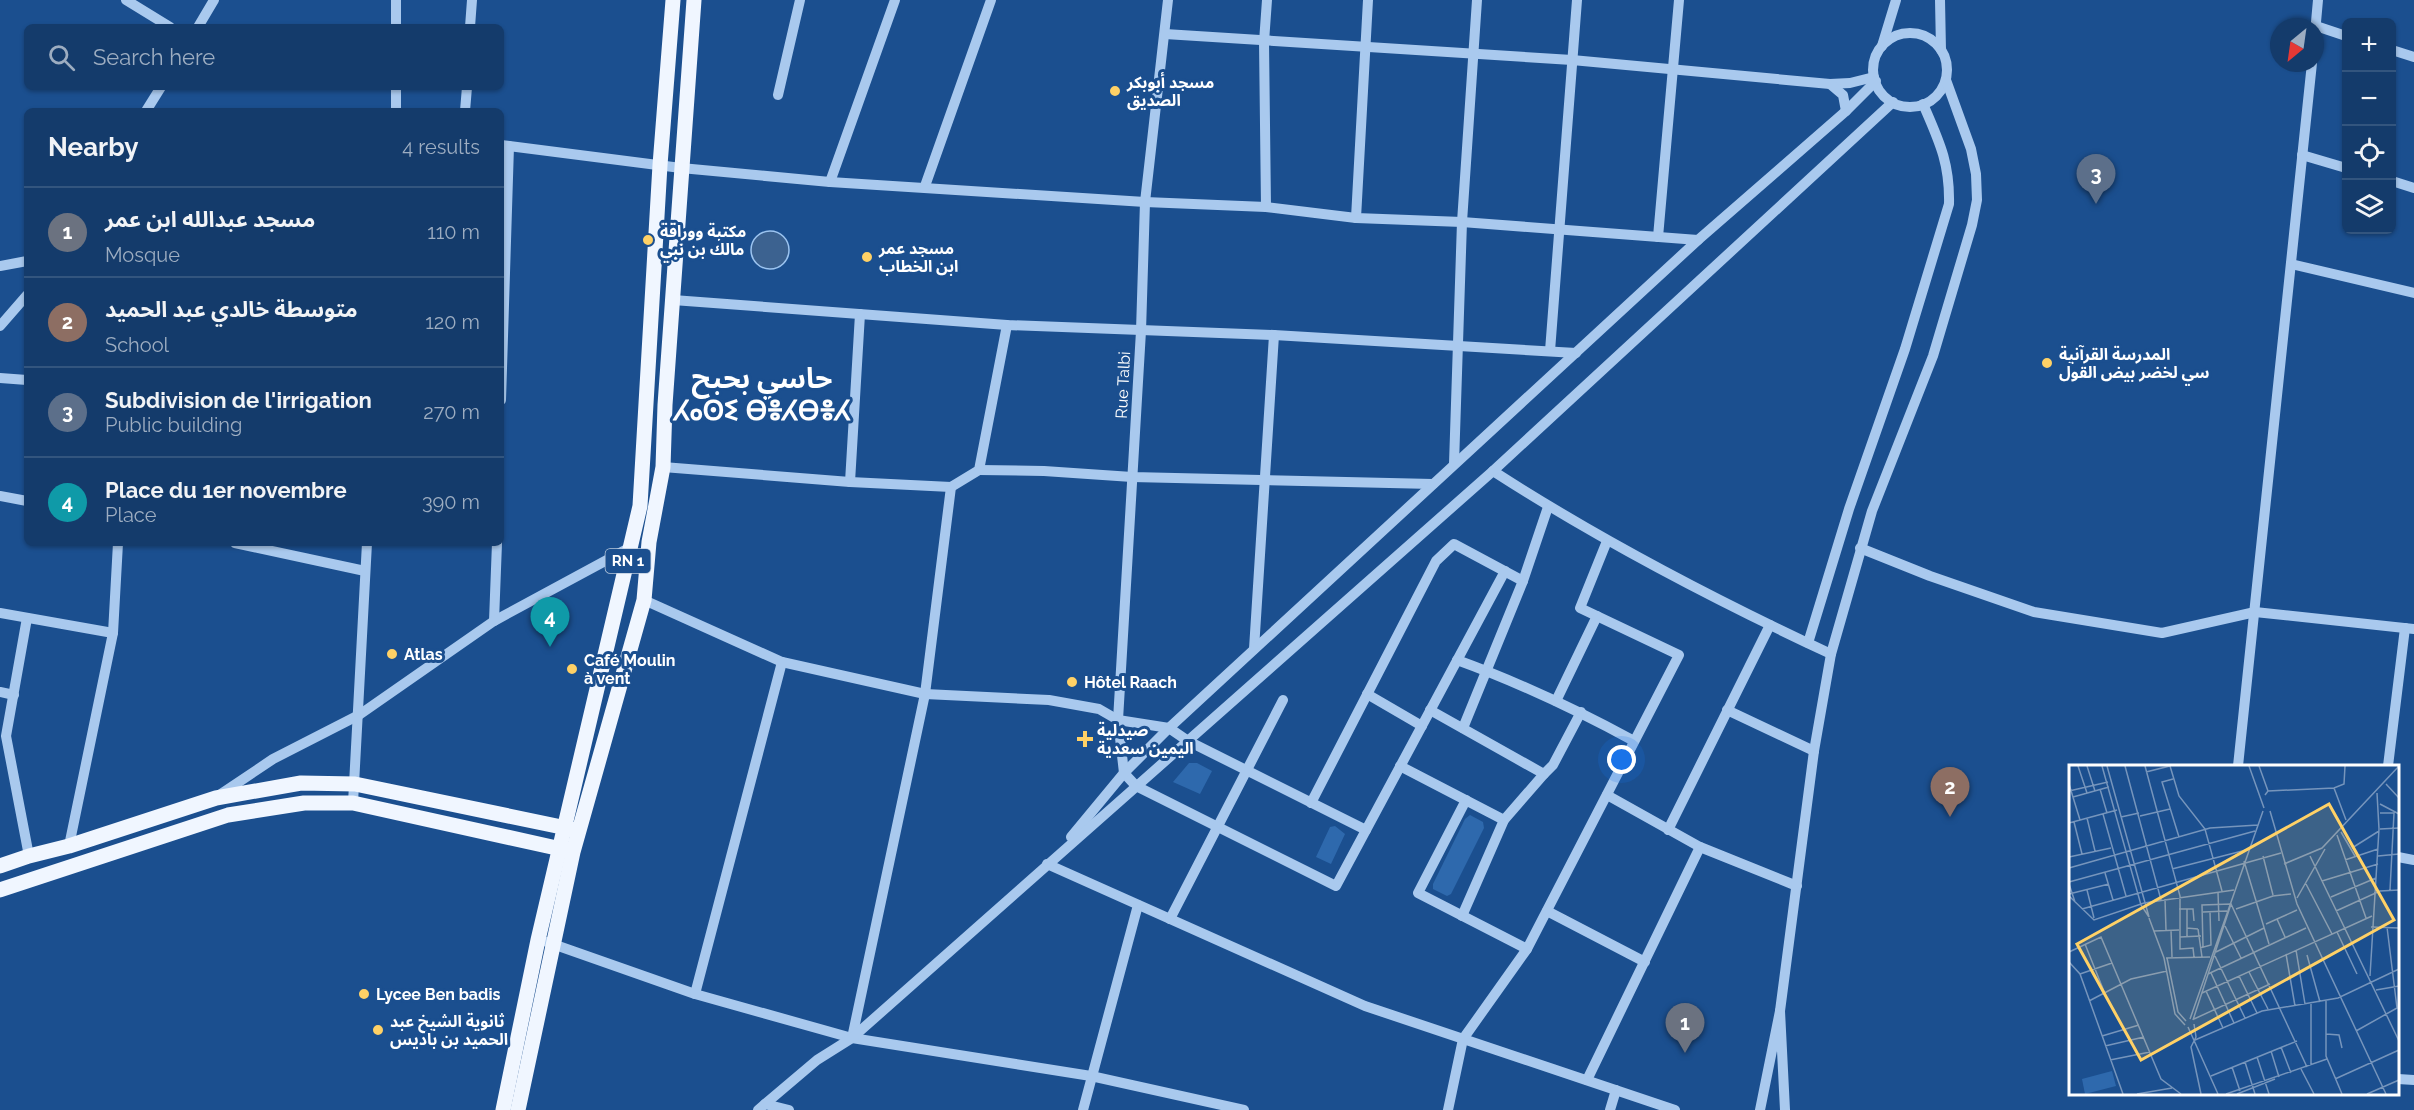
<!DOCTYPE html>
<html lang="en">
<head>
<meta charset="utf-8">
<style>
  :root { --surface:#143b6b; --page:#214673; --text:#f1f3f6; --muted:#9dadc1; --line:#33557e; --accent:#ffd166 }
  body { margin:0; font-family:Raleway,"Noto Sans Arabic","Noto Sans Tifinagh",sans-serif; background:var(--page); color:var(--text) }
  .controls { position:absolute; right:18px; top:18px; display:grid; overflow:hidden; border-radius:9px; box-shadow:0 2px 4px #0004 }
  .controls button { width:54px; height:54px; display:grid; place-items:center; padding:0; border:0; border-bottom:2px solid var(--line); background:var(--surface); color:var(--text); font:30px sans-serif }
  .compass { position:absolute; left:2270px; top:18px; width:54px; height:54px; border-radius:50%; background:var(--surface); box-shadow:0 2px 4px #0004; rotate:209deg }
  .you { position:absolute; left:1622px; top:760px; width:21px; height:21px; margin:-15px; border:4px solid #fff; border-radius:50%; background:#1a73e8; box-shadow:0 0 0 9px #1a73e833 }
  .badge { display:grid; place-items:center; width:39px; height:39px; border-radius:50%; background:var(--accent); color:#fff; font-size:20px; font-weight:700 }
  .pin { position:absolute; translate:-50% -50px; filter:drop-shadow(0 2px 3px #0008) }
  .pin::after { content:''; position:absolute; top:32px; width:21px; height:18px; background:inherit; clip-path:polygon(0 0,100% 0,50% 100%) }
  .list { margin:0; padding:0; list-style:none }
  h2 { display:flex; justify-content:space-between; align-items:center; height:78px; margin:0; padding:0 24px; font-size:26px }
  h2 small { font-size:20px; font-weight:400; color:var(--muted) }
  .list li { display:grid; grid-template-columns:39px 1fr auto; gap:18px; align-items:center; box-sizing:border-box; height:90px; padding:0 24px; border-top:2px solid var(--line) }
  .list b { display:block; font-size:22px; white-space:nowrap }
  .list p { margin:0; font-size:20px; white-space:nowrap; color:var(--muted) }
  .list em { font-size:20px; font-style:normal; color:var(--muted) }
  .icon { flex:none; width:33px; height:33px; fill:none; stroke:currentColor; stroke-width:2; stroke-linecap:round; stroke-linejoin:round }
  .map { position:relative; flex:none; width:2414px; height:1110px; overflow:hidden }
  .search { position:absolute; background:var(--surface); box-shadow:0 2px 4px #0004; left:24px; top:24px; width:480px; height:66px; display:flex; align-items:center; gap:15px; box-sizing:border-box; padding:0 21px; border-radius:9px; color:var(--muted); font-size:22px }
  .panel { position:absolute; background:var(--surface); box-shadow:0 2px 4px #0004; left:24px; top:108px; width:480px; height:438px; border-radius:9px }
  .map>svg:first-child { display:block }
</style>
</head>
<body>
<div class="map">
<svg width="2414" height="1110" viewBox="0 0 2414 1110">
  <rect width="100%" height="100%" fill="#1b4f8f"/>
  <!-- green -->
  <g fill="#2e69ad">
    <path d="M1189,763H1197L1212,771L1200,794L1173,782Z"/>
    <path d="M1470,815L1483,822L1484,828L1451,894L1447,896L1433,889V884L1465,819Z"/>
    <path d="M1335,826L1345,834L1331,864L1316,857L1330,827Z"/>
  </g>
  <!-- water -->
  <circle fill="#3c6290" stroke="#9cc4f0" stroke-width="1.5" cx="770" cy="250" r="19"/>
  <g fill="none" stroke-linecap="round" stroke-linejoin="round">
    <!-- minor -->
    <g stroke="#a9c9ee" stroke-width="10">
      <path d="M126,0L170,27"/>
      <path d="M1168,0L1145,202L1141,331L1118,720L1124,773L1136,786L1336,886L1505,571"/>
      <path d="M1940,0L1941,50"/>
      <path d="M2316,26L2346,36"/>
      <path d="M198,27L214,0"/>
      <path d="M396,27V0"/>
      <path d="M470,27L472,0"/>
      <path d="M2315,33L2318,0"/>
      <circle cx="1910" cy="70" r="37"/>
      <path d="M1165,34L1572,60L1830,84L1850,83L1874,77"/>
      <path d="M1882,46L1896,0"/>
      <path d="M2392,50L2414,57"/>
      <path d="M1830,84L1843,95L1846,111"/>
      <path d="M778,95L800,0"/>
      <path d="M146,111L161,87"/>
      <path d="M396,111V87"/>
      <path d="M465,111L467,87"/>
      <path d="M501,145L681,168L830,182L1145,202L1266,207L1356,218L1462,222L1698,240"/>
      <path d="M2302,155L2346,168"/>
      <path d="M2392,181L2414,188"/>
      <path d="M830,182L895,0"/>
      <path d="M925,186L991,0"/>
      <path d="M1266,207L1264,42L1267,0"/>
      <path d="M1356,218L1368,0"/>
      <path d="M1658,237L1679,0"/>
      <path d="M2291,264L2414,293"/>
      <path d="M0,266L27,261"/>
      <path d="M673,300L1007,325L1274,335L1576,353"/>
      <path d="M0,326L27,295"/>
      <path d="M1550,351L1577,0"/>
      <path d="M0,378L27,380"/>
      <path d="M501,400L509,146"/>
      <path d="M1454,464L1462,222L1477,0"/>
      <path d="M663,467L850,482L951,487L979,470L1007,325"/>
      <path d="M979,470L1044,471L1132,477L1433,484"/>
      <path d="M1493,471C1600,540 1715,600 1831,654"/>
      <path d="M850,482L860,314"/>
      <path d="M0,496L27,501"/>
      <path d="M235,543L365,571"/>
      <path d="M1860,548L1930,576L2034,612L2162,633L2255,612L2414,629"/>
      <path d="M644,600L782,662L925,694L1049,700L1099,709L1118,720L1169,728L1188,741L1366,830"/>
      <path d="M0,613L113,633"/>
      <path d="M27,618L6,736L29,856"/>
      <path d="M494,621L497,543"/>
      <path d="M1808,643L1849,509L1905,349L1949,204C1950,163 1939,141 1923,104"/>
      <path d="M1254,649L1274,335"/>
      <path d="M1457,660C1518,682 1577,710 1634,741"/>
      <path d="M0,692L14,695"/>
      <path d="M1367,694L1422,726"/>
      <path d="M1556,701L1597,616"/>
      <path d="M1430,710L1544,774L1553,765L1581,712"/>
      <path d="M1727,710L1814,751"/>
      <path d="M1463,728L1523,581L1548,507"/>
      <path d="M1400,766L1504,820"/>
      <path d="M2238,766L2312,63"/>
      <path d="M2388,766L2405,628"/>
      <path d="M221,794L273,759L359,715L494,621L631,547"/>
      <path d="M1607,795L1700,847L1797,886"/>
      <path d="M1466,800L1418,893L1527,949"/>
      <path d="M353,803L367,543"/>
      <path d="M1311,803L1436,561L1454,544L1523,581"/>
      <path d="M1668,830L1770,625"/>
      <path d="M1071,837L1124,773L1169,728L1698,240L1846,111L1876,81"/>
      <path d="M69,846L113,633L118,543"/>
      <path d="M2398,857L2414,860"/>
      <path d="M1047,864L1365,1006L1675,1110"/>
      <path d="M1547,911L1645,962"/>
      <path d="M1462,916L1504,820L1544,774"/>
      <path d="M1170,919L1283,700"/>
      <path d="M547,942L695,994L852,1038L1091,1076L1244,1110"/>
      <path d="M695,994L782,662"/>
      <path d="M1780,1011L1814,751L1831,654L1872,511L1933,356L1972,225L1977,200L1976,174L1971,149L1946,80"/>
      <path d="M852,1038L925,694L951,487"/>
      <path d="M2398,1079L2414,1080"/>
      <path d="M1587,1080L1700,847"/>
      <path d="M765,1104L789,1110"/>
      <path d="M758,1110L817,1060L852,1038L1493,471L1893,102"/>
      <path d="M1083,1110L1138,905"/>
      <path d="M1448,1110L1463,1039L1527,949L1679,655L1580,608L1607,541"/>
      <path d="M1610,1110L1616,1090"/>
      <path d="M1760,1110L1780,1011L1785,1110"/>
    </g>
    <!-- major -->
    <g stroke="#f0f6ff" stroke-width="15">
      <path d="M0,866L29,856L69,846L216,798L301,783L355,784L576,830"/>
      <path d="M0,890L228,815L304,803H353L570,851"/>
      <path d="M503,1110L538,940L640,506L660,165L673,0"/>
      <path d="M518,1110L573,852L644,600L649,542L663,467L665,405L694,0"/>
    </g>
  </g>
  <!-- markers -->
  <g fill="#ffd166" stroke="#1b4f8f" stroke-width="2">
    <circle cx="1115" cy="91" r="6"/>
    <circle cx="648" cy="240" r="6"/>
    <circle cx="867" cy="257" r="6"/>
    <circle cx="2047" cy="363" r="6"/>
    <circle cx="392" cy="654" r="6"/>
    <circle cx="572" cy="669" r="6"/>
    <circle cx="1072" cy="682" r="6"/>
    <path d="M1082 730h6v6h6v6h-6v6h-6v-6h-6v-6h6z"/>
    <circle cx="364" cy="994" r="6"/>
    <circle cx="378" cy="1030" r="6"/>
  </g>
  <g text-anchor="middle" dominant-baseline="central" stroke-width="6" stroke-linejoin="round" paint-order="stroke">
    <!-- shield labels -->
    <rect fill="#1b4f8f" stroke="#bbcadd" stroke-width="1.5" x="605.5" y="549" width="45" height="24" rx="4.5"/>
    <g font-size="15" font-weight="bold" fill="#fff">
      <text x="628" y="561">RN 1</text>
    </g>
    <!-- poi labels -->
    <g font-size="16" font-weight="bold" fill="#fff" stroke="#1b4f8f" text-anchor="start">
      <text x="1127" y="82">مسجد أبوبكر<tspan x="1127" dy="18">الصديق</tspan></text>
      <text x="660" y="231">مكتبة ووراقة<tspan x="660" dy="18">مالك بن نبي</tspan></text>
      <text x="879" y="248">مسجد عمر<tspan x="879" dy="18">ابن الخطاب</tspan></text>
      <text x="2059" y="354">المدرسة القرآنية<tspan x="2059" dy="18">سي لخضر بيض القول</tspan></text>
      <text x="404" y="654">Atlas</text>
      <text x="584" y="660">Café Moulin<tspan x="584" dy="18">à vent</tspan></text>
      <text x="1084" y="682">Hôtel Raach</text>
      <text x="1097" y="730">صيدلية<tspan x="1097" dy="18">اليمين سعدية</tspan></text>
      <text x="376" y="994">Lycee Ben badis</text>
      <text x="390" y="1021">ثانوية الشيخ عبد<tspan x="390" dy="18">الحميد بن باديس</tspan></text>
    </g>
    <!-- street labels -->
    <g font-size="16" fill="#fff" stroke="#1b4f8f">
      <text transform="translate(1123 385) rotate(-87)">Rue Talbi</text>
    </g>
    <!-- town labels -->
    <g font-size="28" font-weight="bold" fill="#fff" stroke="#1b4f8f">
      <text x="762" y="378">حاسي بحبح<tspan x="762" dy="32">ⵃⴰⵙⵉ ⴱⴻⵃⴱⴻⵃ</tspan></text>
    </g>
  </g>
  <!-- overview -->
  <g transform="translate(2069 765)">
    <rect width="330" height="330" fill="#1b4f8f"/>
    <path d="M43,306L47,321L16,329L13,314Z" fill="#2e69ad"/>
    <path fill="none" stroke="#7695bc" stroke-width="1.5" d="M9,1L18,28M18,1L26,26M33,1L72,140L80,152L38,1M56,1L92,135M76,1L111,131V184L124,183L125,192M180,1L195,43M190,1L199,26M77,7L101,1L110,31L136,64L153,126M104,14L93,17L110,72M0,19L11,55M317,19L330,33M265,23L277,55M31,24L38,48M0,26L39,17M196,30L199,26L265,23L275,19L276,1M4,32L40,22M311,39L330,49M201,46L228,139L317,329M311,48H325L321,125M34,49L57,131M71,51L101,44M52,52L70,48M18,53L26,86M5,57L13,89M0,58L48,45M311,64L330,63M272,67L286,91M268,70L297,153M283,83L310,66M194,91L204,130M241,91L330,276M309,91L330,89M0,92L42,83M276,95L309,84M175,96L200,179M215,99L253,83L330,1M0,103L141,63L189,60M103,104L181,84M36,108L44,135M253,116L309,99M0,117L186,66M0,119L6,137M237,119L263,169M18,125L25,153M149,127L150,156M0,129L40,119M0,131L25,155L75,138L165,125M262,132L307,113M228,133L256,84M96,134L97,165M13,144L212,88M110,144H124L125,156M167,144L204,131L222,129M267,146L311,126L330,125M134,147L158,146M80,153L95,193L106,249L116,260M208,154L216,172M197,159L228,145M156,161L172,193M302,162L330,163M118,163V144M129,164L133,192M102,165L103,192M85,166L110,165M268,167L288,209M111,172L132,171M118,172V163L129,164M16,179L36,229M134,182L133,140L162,139L238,302M131,183L142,180L141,147M227,185L236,239M0,187L32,172L92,314L112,329M147,187L195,163M217,189L226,241M238,190L251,237M146,191L176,253M97,193L141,192M98,193L109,247L117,256M0,197L11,209L54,329M180,207L199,244M142,208L165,258M11,209L43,198M139,209L237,163M170,211L188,248M301,211L310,64L308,28M307,225L330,221M137,226L154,263M133,228L303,151M20,236L62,214L98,206M257,236V291L273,329M242,239V300M121,254L194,46M125,254L201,219M124,255L162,139M125,259L127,272L122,282L132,329M119,262L149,329M287,266L328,243L318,162M257,269L270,270L273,283M33,271L70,260M126,275L193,246L269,233L330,204M36,281L75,272M212,282L222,308M202,286L210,312M188,292L200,329M41,295L81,287M176,297L186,329M163,302L171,326M232,304L245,329M142,311L228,276M266,314L330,285M68,329L103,323M157,329L258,294M168,329L206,314M298,329L330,315"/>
    <path fill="#ffd166" fill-opacity="0.15" stroke="#ffd166" stroke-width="3" d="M260,39L325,155L72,295L8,179Z"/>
    <rect width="330" height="330" fill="none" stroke="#fff" stroke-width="3"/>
  </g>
</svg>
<div class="controls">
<button>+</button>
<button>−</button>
<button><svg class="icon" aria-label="locate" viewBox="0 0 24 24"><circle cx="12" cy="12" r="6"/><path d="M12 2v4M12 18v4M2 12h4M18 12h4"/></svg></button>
<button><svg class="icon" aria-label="layers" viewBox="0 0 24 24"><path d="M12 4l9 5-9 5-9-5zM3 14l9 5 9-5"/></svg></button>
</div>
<svg class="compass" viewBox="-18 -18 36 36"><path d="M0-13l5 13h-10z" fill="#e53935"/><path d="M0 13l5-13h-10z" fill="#9dadc1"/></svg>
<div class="you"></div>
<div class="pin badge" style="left:1685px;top:1053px;background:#6b7280">1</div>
<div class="pin badge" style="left:1950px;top:817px;background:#8d6e63">2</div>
<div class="pin badge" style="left:2096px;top:204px;background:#5c6f8a">3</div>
<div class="pin badge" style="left:550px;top:647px;background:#0f9aa8">4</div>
<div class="search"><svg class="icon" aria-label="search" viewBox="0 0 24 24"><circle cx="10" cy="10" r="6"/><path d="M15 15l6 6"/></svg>Search here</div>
<section class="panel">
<h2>Nearby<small>4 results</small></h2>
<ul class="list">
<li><span class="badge" style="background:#6b7280">1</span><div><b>مسجد عبدالله ابن عمر</b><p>Mosque</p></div><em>110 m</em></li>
<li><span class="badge" style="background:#8d6e63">2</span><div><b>متوسطة خالدي عبد الحميد</b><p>School</p></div><em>120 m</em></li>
<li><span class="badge" style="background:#5c6f8a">3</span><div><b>Subdivision de l'irrigation</b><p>Public building</p></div><em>270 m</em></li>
<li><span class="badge" style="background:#0f9aa8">4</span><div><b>Place du 1er novembre</b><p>Place</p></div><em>390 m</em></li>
</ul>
</section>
</div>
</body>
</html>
